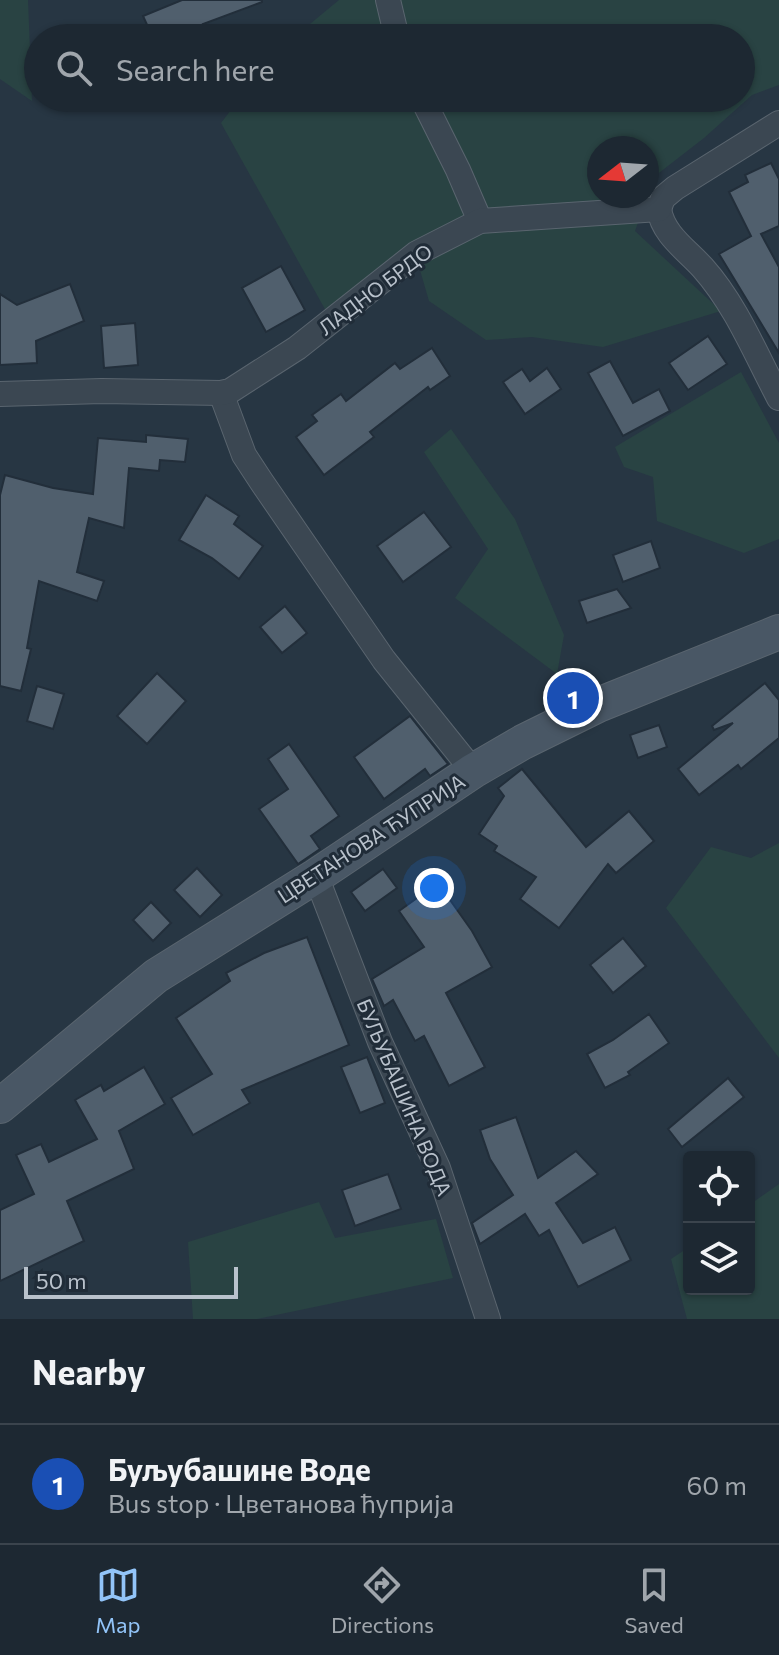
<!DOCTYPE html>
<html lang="en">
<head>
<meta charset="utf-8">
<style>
  :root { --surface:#1d2832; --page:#2a343e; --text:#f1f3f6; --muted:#a0a6ac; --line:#3b444d; --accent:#92c4f8 }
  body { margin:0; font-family:Commissioner,sans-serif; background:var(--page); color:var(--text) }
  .controls { position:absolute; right:24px; bottom:24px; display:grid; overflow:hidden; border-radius:8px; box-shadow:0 2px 6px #0004 }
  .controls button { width:72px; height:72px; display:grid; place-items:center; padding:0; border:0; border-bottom:2px solid var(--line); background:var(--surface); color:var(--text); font:40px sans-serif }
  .compass { position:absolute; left:587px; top:136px; width:72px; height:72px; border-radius:50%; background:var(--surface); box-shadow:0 2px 6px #0004; rotate:253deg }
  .scale { position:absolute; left:24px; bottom:20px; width:214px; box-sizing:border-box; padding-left:8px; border:4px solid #b9c2cc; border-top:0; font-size:22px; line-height:28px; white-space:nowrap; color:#b9c2cc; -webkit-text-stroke:6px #202c38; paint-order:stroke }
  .you { position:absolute; left:434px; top:888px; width:28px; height:28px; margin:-20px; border:6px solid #fff; border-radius:50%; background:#1a73e8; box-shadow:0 0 0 12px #1a73e833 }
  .badge { display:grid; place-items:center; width:52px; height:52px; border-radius:50%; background:var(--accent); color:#fff; font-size:26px; font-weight:700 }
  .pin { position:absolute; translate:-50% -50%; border:4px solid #fff; box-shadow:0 2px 8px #0006 }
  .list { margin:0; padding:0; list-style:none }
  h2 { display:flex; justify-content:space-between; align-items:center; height:104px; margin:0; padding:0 32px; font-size:34px }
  h2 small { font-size:26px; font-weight:400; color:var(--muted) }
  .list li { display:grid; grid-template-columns:52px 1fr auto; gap:24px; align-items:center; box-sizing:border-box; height:120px; padding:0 32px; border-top:2px solid var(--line) }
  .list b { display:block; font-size:30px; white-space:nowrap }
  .list p { margin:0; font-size:26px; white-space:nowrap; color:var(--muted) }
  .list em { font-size:26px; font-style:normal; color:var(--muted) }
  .icon { flex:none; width:44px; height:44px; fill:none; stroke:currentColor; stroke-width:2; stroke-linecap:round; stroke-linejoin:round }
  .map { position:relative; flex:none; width:779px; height:1319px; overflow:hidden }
  .search { position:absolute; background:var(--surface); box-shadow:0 2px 6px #0004; left:24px; right:24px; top:24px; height:88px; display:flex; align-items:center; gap:20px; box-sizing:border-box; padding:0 28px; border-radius:44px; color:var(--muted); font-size:30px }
  .sheet { height:224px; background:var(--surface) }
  nav { display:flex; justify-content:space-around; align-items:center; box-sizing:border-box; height:112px; border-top:2px solid var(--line); background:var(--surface); font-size:22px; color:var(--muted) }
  nav a { display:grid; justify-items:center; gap:4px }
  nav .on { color:var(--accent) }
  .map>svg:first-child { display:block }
</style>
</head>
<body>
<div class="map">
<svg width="779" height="1319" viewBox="0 0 779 1319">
  <rect width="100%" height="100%" fill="#273643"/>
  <!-- green -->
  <g fill="#294343" fill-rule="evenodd">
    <path d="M0,0H28L32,101L0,79Z"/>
    <path d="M339,0H779V85L752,95L704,138L655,176L635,231L721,311L603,347L532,337L486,340L429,301L413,246L326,311L221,123L240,98H741V38H293ZM599,148H647V196H599Z"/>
    <path d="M741,372L779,443V539L744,553L657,521L653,477L624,467L615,447Z"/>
    <path d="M451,429L515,519L564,635L557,674L455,598L488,549L424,452Z"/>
    <path d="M779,843V1058L666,908L711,847L751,858Z"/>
    <path d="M779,1184V1319H687L671,1259L689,1247V1289H749V1205Z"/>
    <path d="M319,1202L335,1238L436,1219L453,1278L257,1319H193L188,1242Z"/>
  </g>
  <!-- building -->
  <g fill="#505f6d" stroke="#222e3a" stroke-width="2">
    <path d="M182,0H262V2L203,24L206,30L187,38H153L143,16Z"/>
    <path d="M771,163L779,179V226L761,234L779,267V353L719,254L751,236L729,192L748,182L745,175Z"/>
    <path d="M281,266L305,310L266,332L242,288Z"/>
    <path d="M70,284L84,321L36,341L37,363L0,365V294L17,305Z"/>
    <path d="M135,323L138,365L104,368L101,326Z"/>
    <path d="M708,336L727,364L688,390L669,363Z"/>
    <path d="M432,348L450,376L430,390L428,387L370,432L374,437L324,475L296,437L317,421L312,415L341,394L346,401L395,363L400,369Z"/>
    <path d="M610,361L633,403L659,389L670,411L623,436L588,373Z"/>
    <path d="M547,368L561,389L525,414L503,382L522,369L530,381Z"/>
    <path d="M146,435L188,439L185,462L160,460L159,471L129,468L124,528L89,518L77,572L104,581L97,601L39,581L27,648L31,649L21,691L0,686V495L5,475L53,488L93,494L98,438L146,442Z"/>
    <path d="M206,495L239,516L234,524L263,546L239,579L212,558L179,540Z"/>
    <path d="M424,512L451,547L403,582L377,546Z"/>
    <path d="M651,541L660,568L623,582L613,555Z"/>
    <path d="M617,589L631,608L587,623L579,601Z"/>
    <path d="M285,606L307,633L282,653L260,627Z"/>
    <path d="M157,673L186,701L147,744L117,716Z"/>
    <path d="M765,683L779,700V738L741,769L738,765L699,795L678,769L733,723L714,730L712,726Z"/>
    <path d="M37,686L64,694L53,729L27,721Z"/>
    <path d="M410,716L448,764L430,776L425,769L384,799L354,757Z"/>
    <path d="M659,725L667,747L638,758L630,735Z"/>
    <path d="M289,744L339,816L311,836L320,849L298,864L259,809L288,789L268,759Z"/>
    <path d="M522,769L586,847L629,811L654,841L616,873L608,864L559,928L520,899L536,877L494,851L497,846L479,834L504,796L498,788Z"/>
    <path d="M197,868L222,895L200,917L174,890Z"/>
    <path d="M383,869L397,888L365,911L351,892Z"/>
    <path d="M438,883L472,931L492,967L446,993L485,1067L449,1086L424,1036L415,1041L393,1000L384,1006L372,979L424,947L399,911Z"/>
    <path d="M151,902L171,923L153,941L133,920Z"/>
    <path d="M307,937L349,1045L242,1090L250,1103L193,1135L171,1098L212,1074L176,1018L230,981L226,973L264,953Z"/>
    <path d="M623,938L646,966L613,993L590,965Z"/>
    <path d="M649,1014L669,1043L628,1072L630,1075L605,1088L587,1054L613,1040Z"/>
    <path d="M367,1057L385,1103L360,1113L341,1067Z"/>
    <path d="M144,1067L165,1104L119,1131L134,1169L67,1201L84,1241L0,1281V1210L34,1194L16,1155L41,1144L49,1162L97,1139L75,1100L101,1085L104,1091Z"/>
    <path d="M728,1078L744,1097L682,1147L668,1129Z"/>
    <path d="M516,1117L538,1178L576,1151L598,1174L556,1203L583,1243L615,1227L631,1260L578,1287L549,1230L539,1236L525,1214L480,1244L472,1223L513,1195L490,1159L480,1130Z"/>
    <path d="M388,1174L401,1209L355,1226L342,1190Z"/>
  </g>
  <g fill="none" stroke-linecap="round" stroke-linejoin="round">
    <defs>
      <g id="street">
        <path d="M388,0L397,38"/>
        <path d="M422,98L458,170L480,221"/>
        <path d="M659,209C663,235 687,250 703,268C736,305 756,355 779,398"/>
        <path d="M221,393L244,455L261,481L384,660L473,771"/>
        <path d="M0,394L102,391L221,393L230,391L297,348L417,253L480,221L659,209L663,198L675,188L779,123"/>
        <path d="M316,876L380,1042L438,1168L488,1319"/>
      </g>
      <path id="secondary" d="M0,1106L156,976L316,876L473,771L523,742L598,705L779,632"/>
    </defs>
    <!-- street casing -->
    <use href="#street" stroke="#5a656f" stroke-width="26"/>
    <!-- secondary casing -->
    <use href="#secondary" stroke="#5a656f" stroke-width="36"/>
    <!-- street -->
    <use href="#street" stroke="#3b4752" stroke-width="24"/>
    <!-- secondary -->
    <use href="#secondary" stroke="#495765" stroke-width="34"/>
  </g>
  <g text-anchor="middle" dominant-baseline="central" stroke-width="6" stroke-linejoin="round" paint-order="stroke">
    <!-- street labels -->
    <g font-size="20" fill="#b9c2cc" stroke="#202c38">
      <text transform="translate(375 289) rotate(-37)">ЛАДНО БРДО</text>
      <text transform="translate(371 838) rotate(-33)">ЦВЕТАНОВА ЋУПРИЈА</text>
      <text transform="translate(405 1097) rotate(67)">БУЉУБАШИНА ВОДА</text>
    </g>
  </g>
</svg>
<div class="controls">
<button><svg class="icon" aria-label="locate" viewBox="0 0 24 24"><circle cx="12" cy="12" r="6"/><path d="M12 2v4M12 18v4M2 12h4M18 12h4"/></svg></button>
<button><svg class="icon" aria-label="layers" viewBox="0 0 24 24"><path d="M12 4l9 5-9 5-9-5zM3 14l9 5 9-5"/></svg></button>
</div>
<svg class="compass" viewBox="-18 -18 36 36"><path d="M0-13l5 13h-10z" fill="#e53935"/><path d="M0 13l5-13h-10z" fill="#a0a6ac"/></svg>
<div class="scale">50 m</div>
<div class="you"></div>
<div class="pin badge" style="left:573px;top:698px;background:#1a4fb4">1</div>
<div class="search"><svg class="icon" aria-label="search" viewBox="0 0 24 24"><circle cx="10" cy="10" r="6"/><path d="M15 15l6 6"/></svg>Search here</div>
</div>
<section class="sheet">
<h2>Nearby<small></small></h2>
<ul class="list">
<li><span class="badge" style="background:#1a4fb4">1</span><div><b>Буљубашине Воде</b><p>Bus stop · Цветанова ћуприја</p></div><em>60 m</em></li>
</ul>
</section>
<nav>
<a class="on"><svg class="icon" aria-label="map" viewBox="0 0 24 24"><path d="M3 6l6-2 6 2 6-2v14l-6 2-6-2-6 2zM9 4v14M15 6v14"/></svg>Map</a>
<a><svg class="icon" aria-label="directions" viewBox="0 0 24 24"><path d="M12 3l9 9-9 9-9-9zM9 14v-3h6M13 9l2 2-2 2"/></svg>Directions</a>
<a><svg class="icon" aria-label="saved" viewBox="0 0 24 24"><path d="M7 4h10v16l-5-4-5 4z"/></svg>Saved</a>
</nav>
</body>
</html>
